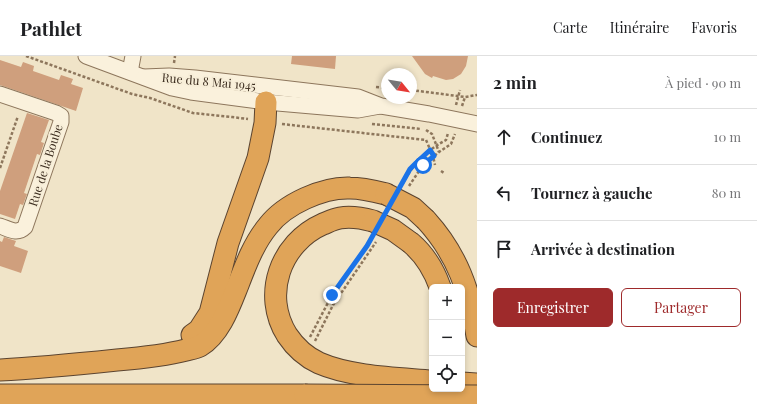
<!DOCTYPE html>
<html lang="fr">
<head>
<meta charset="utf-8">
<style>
  :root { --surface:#fff; --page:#f2f2f2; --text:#202124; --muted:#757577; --line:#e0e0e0; --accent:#9e2a2b }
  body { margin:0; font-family:"Playfair Display",serif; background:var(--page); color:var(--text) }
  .controls { position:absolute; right:12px; bottom:12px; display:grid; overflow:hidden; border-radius:6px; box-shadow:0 2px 6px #0003 }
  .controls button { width:36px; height:36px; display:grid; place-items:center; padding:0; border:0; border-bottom:1px solid var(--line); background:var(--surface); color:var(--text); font:20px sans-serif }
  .compass { position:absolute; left:381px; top:12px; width:36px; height:36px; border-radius:50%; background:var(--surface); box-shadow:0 2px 6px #0003; rotate:120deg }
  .stop { position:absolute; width:12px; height:12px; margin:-9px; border:3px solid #1a73e8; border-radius:50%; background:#fff }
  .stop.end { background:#1a73e8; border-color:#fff; box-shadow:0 1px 4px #0008 }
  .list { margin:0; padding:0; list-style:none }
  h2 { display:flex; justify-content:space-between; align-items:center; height:52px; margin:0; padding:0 16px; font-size:17px }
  h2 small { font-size:13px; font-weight:400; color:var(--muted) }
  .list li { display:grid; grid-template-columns:26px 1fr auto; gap:12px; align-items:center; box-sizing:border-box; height:56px; padding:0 16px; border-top:1px solid var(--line) }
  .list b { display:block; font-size:15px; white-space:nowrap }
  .list em { font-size:13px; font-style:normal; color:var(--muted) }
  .actions { display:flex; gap:8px; padding:12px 16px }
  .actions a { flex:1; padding:9px 0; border:1px solid var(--accent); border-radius:6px; text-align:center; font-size:14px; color:var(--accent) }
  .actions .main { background:var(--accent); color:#fff }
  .icon { flex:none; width:22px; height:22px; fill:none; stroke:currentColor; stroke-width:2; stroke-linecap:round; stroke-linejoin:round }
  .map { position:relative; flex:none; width:477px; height:348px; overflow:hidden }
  header { display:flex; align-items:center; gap:24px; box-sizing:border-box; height:56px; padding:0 20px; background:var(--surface); border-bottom:1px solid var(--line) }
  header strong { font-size:19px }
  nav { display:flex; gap:22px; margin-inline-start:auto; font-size:14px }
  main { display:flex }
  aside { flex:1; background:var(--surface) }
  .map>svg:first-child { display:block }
</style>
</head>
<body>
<header>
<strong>Pathlet</strong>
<nav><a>Carte</a><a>Itinéraire</a><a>Favoris</a></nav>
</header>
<main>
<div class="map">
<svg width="477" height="348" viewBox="0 0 477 348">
  <rect width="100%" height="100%" fill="#f0e4c8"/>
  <!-- building -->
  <g fill="#cf9f7d">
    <path d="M292,0H336L335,13L291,8Z"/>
    <path d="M412,0H468L466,10L461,18L453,23L446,24L433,20L432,22L425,18Z"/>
    <path d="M0,4L21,11L23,6L34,10L33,15L59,24L61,19L73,23L71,28L83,32L76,55L0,29Z"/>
    <path d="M27,57L49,64L41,86L44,87L40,99L37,98L24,137L27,138L23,149L20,148L15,163L0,158V135Z"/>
    <path d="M4,181L16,185L14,190L28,195L21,217L0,210V185L2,186Z"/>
  </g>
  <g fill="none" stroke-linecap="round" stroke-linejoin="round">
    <defs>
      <g id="minor">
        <path d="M86,0L172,32L191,36L266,46L358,54L380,50"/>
        <path d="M130,16L133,0"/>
        <path d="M144,21L169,20L195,22L358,41L381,50L429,58L477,68"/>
        <path d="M0,38L56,57L61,60V66L25,171C17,179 9,173 0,170"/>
      </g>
      <g id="highway">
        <path d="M426,164C457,198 470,235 477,280"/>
        <path d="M373,165C362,162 351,160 340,162C334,163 328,166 323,168C280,187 262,239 287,279C295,291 306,301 319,307C351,321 397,322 432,325"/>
        <path d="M411,187C425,199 434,214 440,231"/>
        <path d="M192,279L199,274L210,257L228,187L258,102L265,67L266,46"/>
        <path d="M0,314C39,312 78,308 117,304C141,302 163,300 186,294C190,293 197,292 200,290C220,278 230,249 238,229C246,208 254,187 268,170C285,148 323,131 350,132C362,132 374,135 386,138"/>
        <path d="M462,327L477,328"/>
        <path d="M0,339H305"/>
      </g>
    </defs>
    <!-- minor casing -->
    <use href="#minor" stroke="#8d765c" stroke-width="17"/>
    <!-- highway casing -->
    <use href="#highway" stroke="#5b4430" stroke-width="23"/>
    <!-- path -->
    <g stroke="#8d765c" stroke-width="2.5" stroke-dasharray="3 2" stroke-linecap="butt">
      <path d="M26,0L132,38L150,42L193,57L232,61L248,63"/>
      <path d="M174,7L175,0"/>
      <path d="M376,31L387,32"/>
      <path d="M411,34L465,41L477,39"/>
      <path d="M456,49L460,34"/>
      <path d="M462,50L465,41"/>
      <path d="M282,68L426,84L433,100L435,109"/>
      <path d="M372,68L421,73"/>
      <path d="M426,74L432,78L439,96"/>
      <path d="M0,112L18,60"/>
      <path d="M441,115L444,117"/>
      <path d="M403,127C413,108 427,94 446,84L448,77"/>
      <path d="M409,130L423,109L439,96L451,88L455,78"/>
      <path d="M310,281L332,239L371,183"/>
      <path d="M315,285L333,249L376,186"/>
    </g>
    <!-- minor -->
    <use href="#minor" stroke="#faf1dc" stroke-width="15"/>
    <!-- highway -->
    <use href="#highway" stroke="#e0a458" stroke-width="21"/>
    <defs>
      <g id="highway-bridge">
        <path d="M386,138L413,152L426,164"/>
        <path d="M373,165L393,174L411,187"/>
        <path d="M305,339L477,340"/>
      </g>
    </defs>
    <!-- highway-bridge casing -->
    <use href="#highway-bridge" stroke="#5b4430" stroke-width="23" stroke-linecap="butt"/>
    <!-- highway-bridge -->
    <use href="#highway-bridge" stroke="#e0a458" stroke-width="21"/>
  </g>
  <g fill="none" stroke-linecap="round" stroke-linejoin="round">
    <!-- route -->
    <path stroke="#1a73e8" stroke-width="5" d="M332,239L367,190L410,113L416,107L430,94L434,100L423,109"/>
  </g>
  <g text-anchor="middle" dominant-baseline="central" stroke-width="4" stroke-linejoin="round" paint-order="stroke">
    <!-- street labels -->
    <g font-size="12" fill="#3d2e20" stroke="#f7eed8">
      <text transform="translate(209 25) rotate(5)">Rue du 8 Mai 1945</text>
      <text transform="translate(45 109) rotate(-72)">Rue de la Boube</text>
    </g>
  </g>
</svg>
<div class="controls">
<button>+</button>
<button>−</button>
<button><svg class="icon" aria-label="locate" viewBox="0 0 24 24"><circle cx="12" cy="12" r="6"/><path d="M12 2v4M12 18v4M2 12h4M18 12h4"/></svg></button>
</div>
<svg class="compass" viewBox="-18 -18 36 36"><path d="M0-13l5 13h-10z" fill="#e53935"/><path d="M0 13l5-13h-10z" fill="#757577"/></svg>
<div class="stop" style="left:423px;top:109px"></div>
<div class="stop end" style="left:332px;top:239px"></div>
</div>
<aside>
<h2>2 min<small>À pied · 90 m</small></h2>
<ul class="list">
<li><svg class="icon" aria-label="ahead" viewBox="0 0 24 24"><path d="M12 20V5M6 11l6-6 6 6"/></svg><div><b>Continuez</b></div><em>10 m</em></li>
<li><svg class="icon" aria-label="left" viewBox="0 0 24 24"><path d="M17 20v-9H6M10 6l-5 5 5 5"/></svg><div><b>Tournez à gauche</b></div><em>80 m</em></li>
<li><svg class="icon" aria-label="arrive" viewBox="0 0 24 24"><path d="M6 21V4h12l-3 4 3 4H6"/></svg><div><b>Arrivée à destination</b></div></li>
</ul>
<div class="actions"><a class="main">Enregistrer</a><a>Partager</a></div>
</aside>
</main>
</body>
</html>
